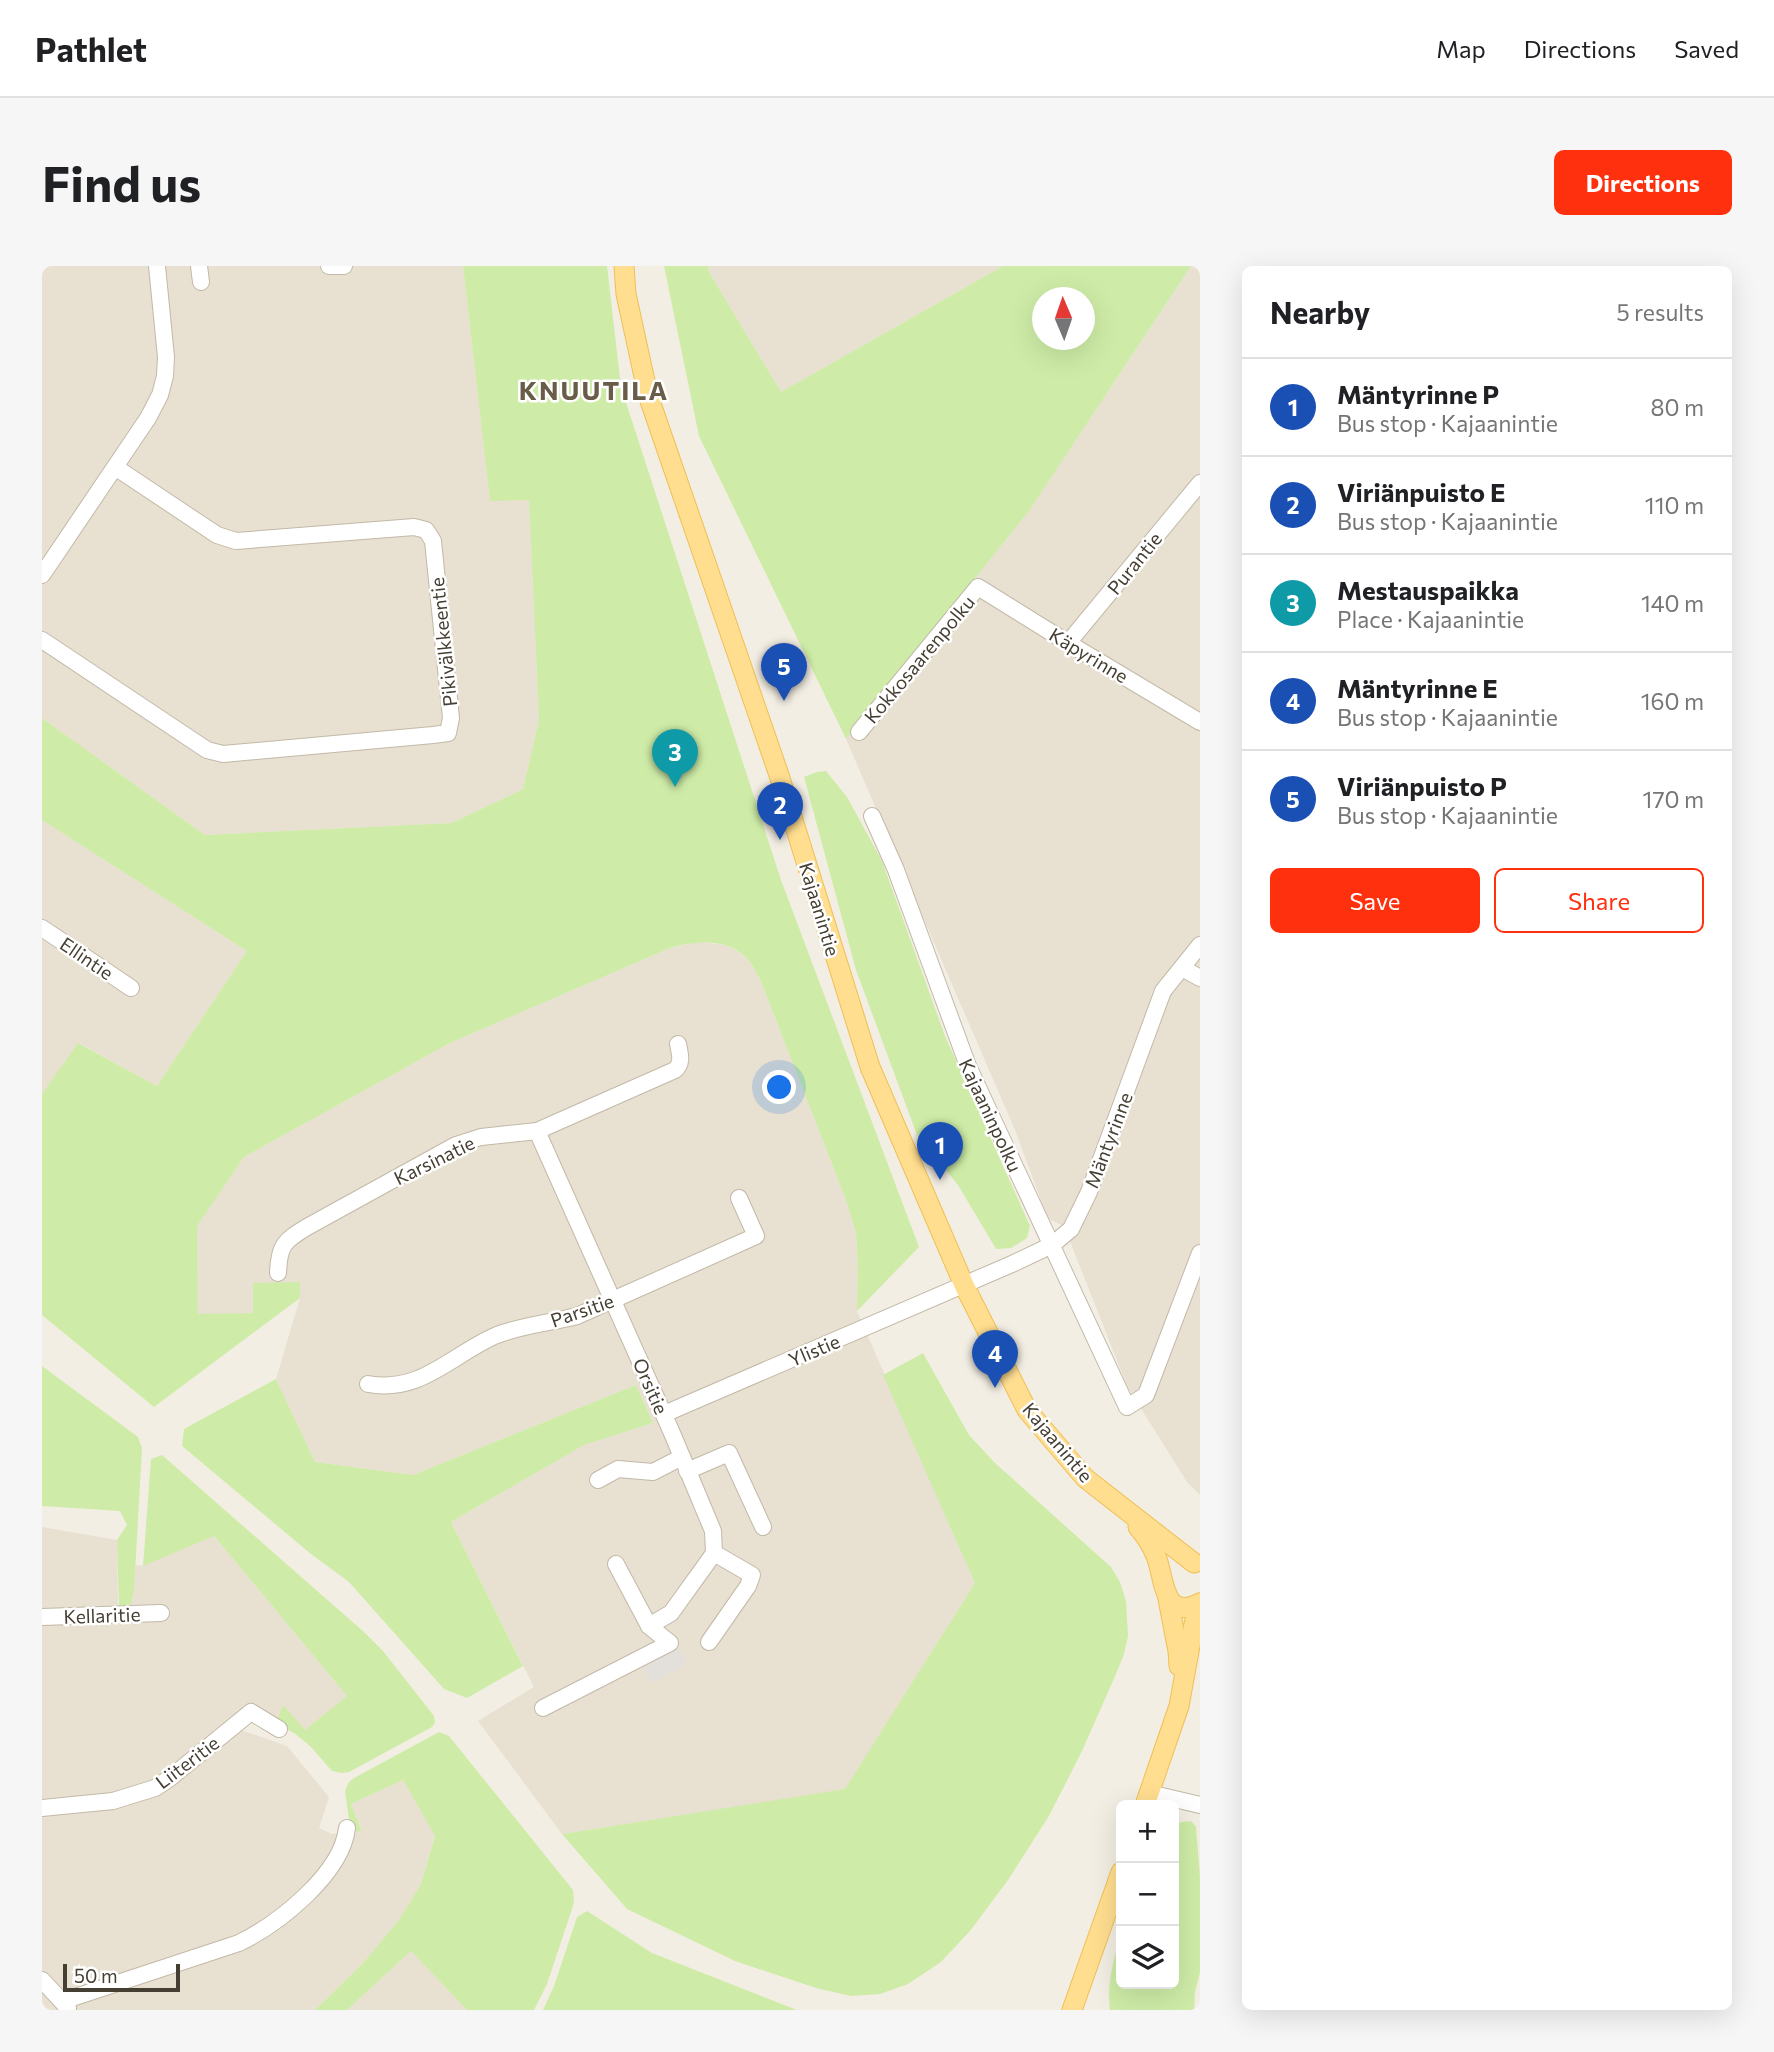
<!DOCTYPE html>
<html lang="en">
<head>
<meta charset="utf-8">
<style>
  :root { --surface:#fff; --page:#f6f6f6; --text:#202124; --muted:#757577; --line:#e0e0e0; --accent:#ff300e }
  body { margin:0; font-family:Commissioner,sans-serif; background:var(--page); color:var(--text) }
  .controls { position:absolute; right:21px; bottom:21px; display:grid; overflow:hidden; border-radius:10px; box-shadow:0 7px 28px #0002 }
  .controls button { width:63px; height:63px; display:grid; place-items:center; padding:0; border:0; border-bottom:2px solid var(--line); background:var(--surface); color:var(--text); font:35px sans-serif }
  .compass { position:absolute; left:990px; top:21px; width:63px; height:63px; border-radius:50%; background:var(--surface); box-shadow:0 7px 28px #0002; rotate:358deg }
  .scale { position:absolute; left:21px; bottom:18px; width:117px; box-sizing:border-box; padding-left:7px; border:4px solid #453e32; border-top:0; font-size:19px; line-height:24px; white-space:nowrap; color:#453e32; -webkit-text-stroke:5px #fff; paint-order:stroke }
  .you { position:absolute; left:738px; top:822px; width:24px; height:24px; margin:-18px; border:5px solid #fff; border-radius:50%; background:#1a73e8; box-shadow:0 0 0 10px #1a73e833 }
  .badge { display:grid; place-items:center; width:46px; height:46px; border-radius:50%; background:var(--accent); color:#fff; font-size:23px; font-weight:700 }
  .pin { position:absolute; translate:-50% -58px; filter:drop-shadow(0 2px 4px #0008) }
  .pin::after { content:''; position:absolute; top:37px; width:24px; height:21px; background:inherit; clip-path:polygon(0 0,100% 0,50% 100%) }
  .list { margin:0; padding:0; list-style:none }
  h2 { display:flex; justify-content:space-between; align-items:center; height:91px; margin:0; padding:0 28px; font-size:30px }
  h2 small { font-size:23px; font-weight:400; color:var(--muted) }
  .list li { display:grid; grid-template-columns:46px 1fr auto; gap:21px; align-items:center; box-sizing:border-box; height:98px; padding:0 28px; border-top:2px solid var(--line) }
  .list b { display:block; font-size:26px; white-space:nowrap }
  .list p { margin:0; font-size:23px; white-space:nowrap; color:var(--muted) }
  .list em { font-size:23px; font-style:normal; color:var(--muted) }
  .actions { display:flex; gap:14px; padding:21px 28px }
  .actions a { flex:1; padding:16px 0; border:2px solid var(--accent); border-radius:10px; text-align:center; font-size:24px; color:var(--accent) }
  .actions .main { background:var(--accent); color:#fff }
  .icon { flex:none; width:38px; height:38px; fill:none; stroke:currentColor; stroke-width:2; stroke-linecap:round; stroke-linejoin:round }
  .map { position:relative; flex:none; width:1158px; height:1744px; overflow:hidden; border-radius:10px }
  header { display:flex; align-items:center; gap:42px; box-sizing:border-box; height:98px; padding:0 35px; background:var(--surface); border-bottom:2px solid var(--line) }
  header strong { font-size:33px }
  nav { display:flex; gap:38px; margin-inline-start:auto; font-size:24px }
  .intro { display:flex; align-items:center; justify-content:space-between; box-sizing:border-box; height:168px; padding:0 42px }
  h1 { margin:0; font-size:49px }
  .button { padding:18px 32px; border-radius:10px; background:var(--accent); color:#fff; font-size:24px; font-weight:700 }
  main { display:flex; gap:42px; padding:0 42px }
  aside { flex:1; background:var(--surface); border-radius:10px; box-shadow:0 7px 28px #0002 }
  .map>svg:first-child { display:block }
</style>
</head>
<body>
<header>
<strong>Pathlet</strong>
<nav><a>Map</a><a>Directions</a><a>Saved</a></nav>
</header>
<div class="intro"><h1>Find us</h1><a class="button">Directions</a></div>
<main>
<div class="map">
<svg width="1158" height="1744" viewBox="0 0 1158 1744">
  <rect width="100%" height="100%" fill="#f3eee3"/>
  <!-- residential -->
  <g fill="#e8e0d0">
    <path d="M0,0H421L448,234L487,233L497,454L481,523L410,557L163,569L0,452Z"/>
    <path d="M666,0H961L739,126L667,6Z"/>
    <path d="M1149,0H1158V1229L1145,1216L1085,1120L1022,960L1006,953L973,864L804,473L987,245Z"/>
    <path d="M0,554L205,685L115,820L37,777L0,828Z"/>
    <path d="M655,676L684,679L695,685L706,694L718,713L804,934L814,967L816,1000L815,1045L933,1317L803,1524L520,1568L436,1455L492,1421L409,1256L542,1179L611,1157L594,1119L371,1209L273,1196L234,1113L258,1032V1016L212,1048H156L155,960L202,891L408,777L628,682Z"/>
    <path d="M0,1261L75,1274L76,1342L89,1337L92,1325L93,1299L101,1300L171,1269L305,1430L262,1465L241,1439L230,1464L213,1455H208L196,1463L245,1480L287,1531L277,1562L290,1568L320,1564L309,1538L361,1514L393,1569L379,1618L357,1654L322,1696L273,1744H0Z"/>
    <path d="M369,1685L425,1744H305Z"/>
  </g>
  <!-- green -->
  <g fill="#ceeca7" fill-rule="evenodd">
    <path d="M421,0H565L579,121L739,614L877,981L815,1045L816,1000L814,967L804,934L718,713C714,707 711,700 706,694C686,671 654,675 628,682L408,777L202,891L155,960L156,1048L211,1047V1017L258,1016V1032L112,1141L0,1049V828L36,777L115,820L205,685L0,554V452L163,569L410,557L481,523L497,454L487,234L448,235Z"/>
    <path d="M622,0H666L667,6L739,126L961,0H1149L987,245L804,473L657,170ZM1000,32H1042V74H1000Z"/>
    <path d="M784,505L805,531L840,595L903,770L988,960L985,972L969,982L954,983L916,919L875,869L814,704L762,511L775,506Z"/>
    <path d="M881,1087L927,1169L953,1197L1069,1301L1078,1316L1084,1335L1086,1370L1082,1388L1074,1408L1040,1485L1007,1550L966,1614L928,1665L899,1696L866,1718L838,1728L809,1730L774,1722L693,1695L585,1643L520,1568L803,1523L933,1317L841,1109Z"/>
    <path d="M0,1100L96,1171L100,1182L92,1325L89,1337L84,1343H77L75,1274L85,1259L78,1245L0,1240Z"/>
    <path d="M234,1113L273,1196L371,1209L594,1119L611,1157L542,1179L409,1256L481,1400L425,1432L402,1423L307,1316L269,1288L140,1180L142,1163Z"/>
    <path d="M120,1189L322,1366L341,1385L392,1450L393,1457L390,1461L307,1506L300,1507L290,1505L268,1480L252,1467L237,1460L235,1453L241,1439L263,1464L305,1430L172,1270L101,1300L109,1193Z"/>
    <path d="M397,1466L407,1470L531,1624L532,1637L505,1718L492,1744H425L369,1685L305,1744H273L322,1696L357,1654L379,1618L393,1570L361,1514L309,1538L320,1565H311L308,1561L303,1525L307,1516L312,1512Z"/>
    <path d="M1149,1555L1154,1561L1158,1611V1706L1153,1726L1152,1744H1068C1065,1715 1071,1696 1079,1668V1718H1132V1559L1140,1556Z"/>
    <path d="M545,1645L610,1687L755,1744H501L512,1720L535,1651Z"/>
  </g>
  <!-- parking -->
  <path fill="#e3e0dc" d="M629,1368L645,1398L609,1417L593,1387Z"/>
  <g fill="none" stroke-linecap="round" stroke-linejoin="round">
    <defs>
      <g id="minor">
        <path d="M157,0L159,16"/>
        <path d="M287,0H302"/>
        <path d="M0,309L106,152L118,129L123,110L124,91L115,0"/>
        <path d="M0,374L165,484L181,488L391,469L406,467L409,452L391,275L384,264L372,261L194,275L175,269L73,201"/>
        <path d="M1026,377L1158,217"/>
        <path d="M817,466L936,321L1026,377L1158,456"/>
        <path d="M830,550L854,604L926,800L1085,1141L1104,1129L1158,987"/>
        <path d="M0,662L89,722"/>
        <path d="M1140,702L1158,712"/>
        <path d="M495,865L630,1167L671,1265L672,1287L665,1297L629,1347L607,1360"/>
        <path d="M236,1007C237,979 242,975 265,961L414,879L439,871L495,865L633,804C641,797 638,788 636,778"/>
        <path d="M326,1118C379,1128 410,1088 455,1069C481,1059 508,1057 535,1050L714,970L697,932"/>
        <path d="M622,1148L970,998L1010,979L1029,963L1047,926L1121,725L1158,679"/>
        <path d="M645,1205L687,1187L721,1261"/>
        <path d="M556,1214L576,1203L611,1206L640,1191"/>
        <path d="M0,1351L119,1347"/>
        <path d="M667,1376L706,1320L710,1309L672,1287"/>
        <path d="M501,1442L628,1377L607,1360L574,1298"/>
        <path d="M1107,1527L1158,1539"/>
        <path d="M0,1542L71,1535L113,1522L128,1512L209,1446L237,1463"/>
        <path d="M0,1714L26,1742"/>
        <path d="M21,1735L197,1677C236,1658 300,1608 305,1562"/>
      </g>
      <g id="major">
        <path d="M582,0L584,28L606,129L737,509L828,801L922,1019L985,1144L1043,1212L1152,1297"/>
        <path d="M1096,1261C1103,1269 1110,1280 1114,1290C1123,1312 1120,1356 1158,1337"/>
        <path d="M1126,1333L1136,1385L1137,1400"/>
        <path d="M1103,1539L1137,1440L1152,1358L1158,1337"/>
        <path d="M1030,1744L1079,1606"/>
      </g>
    </defs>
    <!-- minor casing -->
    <use href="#minor" stroke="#c2b9a7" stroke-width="18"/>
    <!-- major casing -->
    <use href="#major" stroke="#efbf55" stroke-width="21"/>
    <!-- minor -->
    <use href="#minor" stroke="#fff" stroke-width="16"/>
    <!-- major -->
    <use href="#major" stroke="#ffde90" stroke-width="19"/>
  </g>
  <g text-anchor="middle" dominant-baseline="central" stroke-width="5" stroke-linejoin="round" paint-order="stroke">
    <!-- street labels -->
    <g font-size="19" fill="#453e32" stroke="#fff">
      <text transform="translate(1092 297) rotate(-51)">Purantie</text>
      <text transform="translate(401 376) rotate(-96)">Pikivälkkeentie</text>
      <text transform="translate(1047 389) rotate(31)">Käpyrinne</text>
      <text transform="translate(877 393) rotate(-50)">Kokkosaarenpolku</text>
      <text transform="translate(778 643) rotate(73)">Kajaanintie</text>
      <text transform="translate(45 692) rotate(34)">Ellintie</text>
      <text transform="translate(949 849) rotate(65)">Kajaaninpolku</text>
      <text transform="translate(1066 874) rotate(-69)">Mäntyrinne</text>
      <text transform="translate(392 894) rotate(-26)">Karsinatie</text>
      <text transform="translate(540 1044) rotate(-19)">Parsitie</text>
      <text transform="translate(772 1084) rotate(-23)">Ylistie</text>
      <text transform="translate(609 1120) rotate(66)">Orsitie</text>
      <text transform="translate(1016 1176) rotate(50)">Kajaanintie</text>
      <text transform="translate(60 1349) rotate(-2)">Kellaritie</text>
      <text transform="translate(145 1496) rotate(-37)">Liiteritie</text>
    </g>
    <!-- district labels -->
    <g font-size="26" font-weight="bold" letter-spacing="2" fill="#695c49" stroke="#fff">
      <text x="552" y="123">KNUUTILA</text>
    </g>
  </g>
</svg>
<div class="controls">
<button>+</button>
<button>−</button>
<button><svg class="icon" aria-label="layers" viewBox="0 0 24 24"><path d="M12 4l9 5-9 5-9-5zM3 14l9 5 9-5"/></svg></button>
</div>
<svg class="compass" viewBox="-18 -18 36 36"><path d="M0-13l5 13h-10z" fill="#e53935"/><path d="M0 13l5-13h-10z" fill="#757577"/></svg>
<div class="scale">50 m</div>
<div class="you"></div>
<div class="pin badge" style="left:898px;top:914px;background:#1a4fb4">1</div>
<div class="pin badge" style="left:738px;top:574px;background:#1a4fb4">2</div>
<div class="pin badge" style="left:633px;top:521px;background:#0f9aa8">3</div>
<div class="pin badge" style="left:953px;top:1122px;background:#1a4fb4">4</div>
<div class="pin badge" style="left:742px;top:435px;background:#1a4fb4">5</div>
</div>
<aside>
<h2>Nearby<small>5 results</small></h2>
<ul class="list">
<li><span class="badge" style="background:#1a4fb4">1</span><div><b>Mäntyrinne P</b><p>Bus stop · Kajaanintie</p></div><em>80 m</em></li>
<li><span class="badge" style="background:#1a4fb4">2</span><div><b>Viriänpuisto E</b><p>Bus stop · Kajaanintie</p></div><em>110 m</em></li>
<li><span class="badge" style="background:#0f9aa8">3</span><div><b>Mestauspaikka</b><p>Place · Kajaanintie</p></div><em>140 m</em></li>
<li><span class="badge" style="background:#1a4fb4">4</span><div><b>Mäntyrinne E</b><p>Bus stop · Kajaanintie</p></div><em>160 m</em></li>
<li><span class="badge" style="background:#1a4fb4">5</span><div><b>Viriänpuisto P</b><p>Bus stop · Kajaanintie</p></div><em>170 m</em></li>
</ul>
<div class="actions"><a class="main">Save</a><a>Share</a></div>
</aside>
</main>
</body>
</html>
